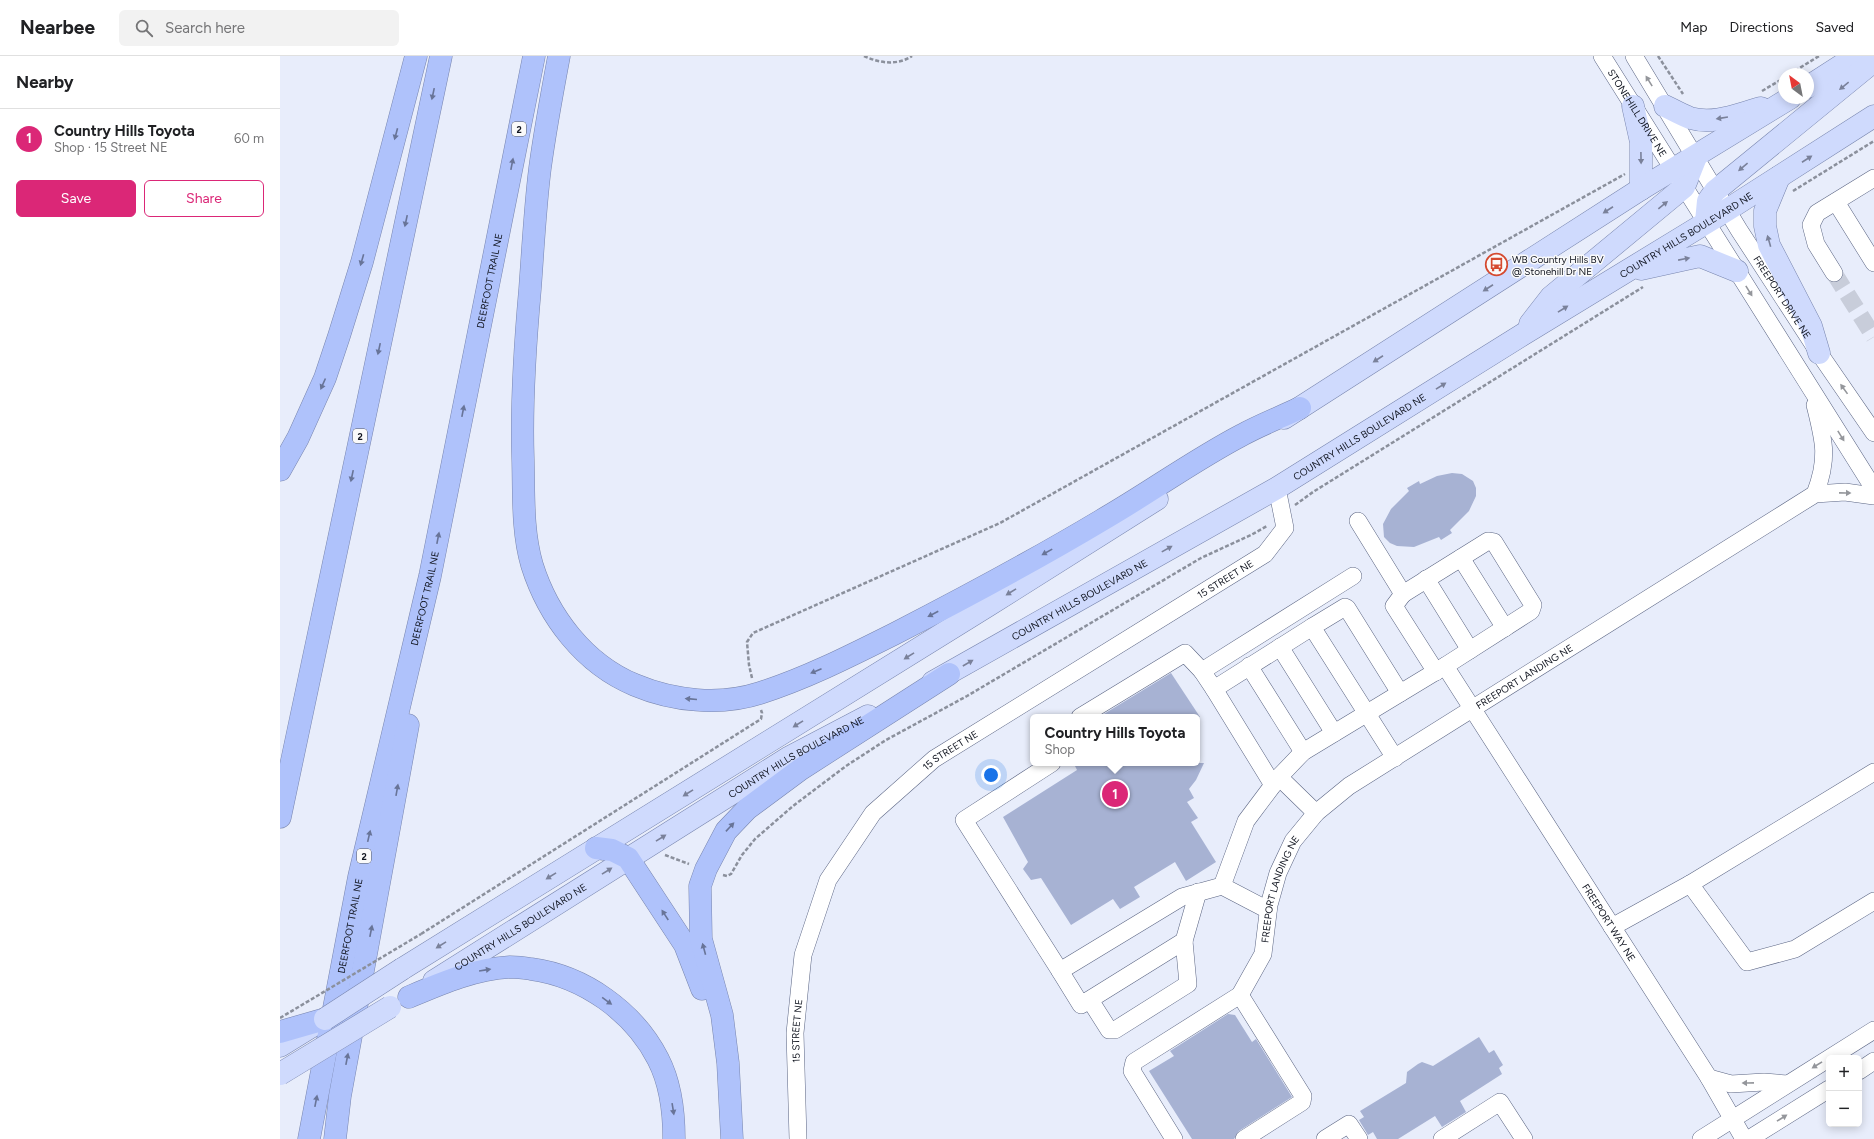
<!DOCTYPE html>
<html lang="en">
<head>
<meta charset="utf-8">
<style>
  :root { --surface:#fff; --page:#f2f2f2; --text:#202124; --muted:#757577; --line:#e0e0e0; --accent:#db2777 }
  body { margin:0; font-family:Figtree,sans-serif; background:var(--page); color:var(--text) }
  .controls { position:absolute; right:12px; bottom:12px; display:grid; overflow:hidden; border-radius:6px; box-shadow:0 2px 10px #0003 }
  .controls button { width:36px; height:36px; display:grid; place-items:center; padding:0; border:0; border-bottom:1px solid var(--line); background:var(--surface); color:var(--text); font:20px sans-serif }
  .compass { position:absolute; left:1498px; top:12px; width:36px; height:36px; border-radius:50%; background:var(--surface); box-shadow:0 2px 10px #0003; rotate:328deg }
  .you { position:absolute; left:711px; top:719px; width:14px; height:14px; margin:-10px; border:3px solid #fff; border-radius:50%; background:#1a73e8; box-shadow:0 0 0 6px #1a73e833 }
  .badge { display:grid; place-items:center; width:26px; height:26px; border-radius:50%; background:var(--accent); color:#fff; font-size:13px; font-weight:700 }
  .pin { position:absolute; translate:-50% -50%; border:2px solid #fff; box-shadow:0 1px 4px #0006 }
  .popup { position:absolute; left:750px; top:658px; width:170px; height:52px; box-sizing:border-box; display:grid; place-content:center; border-radius:6px; background:var(--surface); filter:drop-shadow(0 1px 3px #0005); font-size:13px; white-space:nowrap; color:var(--muted) }
  .popup b { font-size:15px; color:var(--text) }
  .popup::after { content:''; position:absolute; left:50%; top:100%; margin-left:-8px; border:8px solid transparent; border-top-color:var(--surface) }
  .list { margin:0; padding:0; list-style:none }
  h2 { display:flex; justify-content:space-between; align-items:center; height:52px; margin:0; padding:0 16px; font-size:17px }
  h2 small { font-size:13px; font-weight:400; color:var(--muted) }
  .list li { display:grid; grid-template-columns:26px 1fr auto; gap:12px; align-items:center; box-sizing:border-box; height:60px; padding:0 16px; border-top:1px solid var(--line) }
  .list b { display:block; font-size:15px; white-space:nowrap }
  .list p { margin:0; font-size:13px; white-space:nowrap; color:var(--muted) }
  .list em { font-size:13px; font-style:normal; color:var(--muted) }
  .actions { display:flex; gap:8px; padding:12px 16px }
  .actions a { flex:1; padding:9px 0; border:1px solid var(--accent); border-radius:6px; text-align:center; font-size:14px; color:var(--accent) }
  .actions .main { background:var(--accent); color:#fff }
  .icon { flex:none; width:22px; height:22px; fill:none; stroke:currentColor; stroke-width:2; stroke-linecap:round; stroke-linejoin:round }
  .map { position:relative; flex:none; width:1594px; height:1083px; overflow:hidden }
  header { display:flex; align-items:center; gap:24px; box-sizing:border-box; height:56px; padding:0 20px; background:var(--surface); border-bottom:1px solid var(--line) }
  header strong { font-size:19px }
  nav { display:flex; gap:22px; margin-inline-start:auto; font-size:14px }
  .search { width:280px; height:36px; background:var(--page); display:flex; align-items:center; gap:10px; box-sizing:border-box; padding:0 14px; border-radius:6px; color:var(--muted); font-size:15px }
  main { display:flex }
  aside { flex:1; background:var(--surface) }
  .map>svg:first-child { display:block }
</style>
</head>
<body>
<header>
<strong>Nearbee</strong>
<div class="search"><svg class="icon" aria-label="search" viewBox="0 0 24 24"><circle cx="10" cy="10" r="6"/><path d="M15 15l6 6"/></svg>Search here</div>
<nav><a>Map</a><a>Directions</a><a>Saved</a></nav>
</header>
<main>
<aside>
<h2>Nearby<small></small></h2>
<ul class="list">
<li><span class="badge">1</span><div><b>Country Hills Toyota</b><p>Shop · 15 Street NE</p></div><em>60 m</em></li>
</ul>
<div class="actions"><a class="main">Save</a><a>Share</a></div>
</aside>
<div class="map">
<svg width="1594" height="1083" viewBox="0 0 1594 1083">
  <rect width="100%" height="100%" fill="#e8edfb"/>
  <!-- building -->
  <g fill="#a7b2d3">
    <path d="M1172,417L1182,418L1193,425L1196,432V440L1189,455L1170,474L1172,477L1161,484L1159,481L1134,491L1117,490L1110,487L1104,481L1103,468L1111,453L1129,435L1127,432L1139,425L1140,428L1157,420Z"/>
    <path d="M891,617L920,661H819Z"/>
    <path d="M802,707H924L916,724L909,733L914,742L907,746L918,762L911,766L936,806L906,825L895,806L854,831L860,841L840,853L833,843L791,869L761,822L751,824L743,813L748,806L723,761L797,714L795,710Z"/>
    <path d="M948,958L955,959L972,986L976,983L1012,1041L959,1075L954,1083H912L869,1015L894,1000L890,995Z"/>
    <path d="M1199,981L1209,997L1214,994L1223,1009L1219,1012L1222,1018L1180,1045L1186,1056L1162,1071L1155,1060L1118,1083H1097L1093,1076L1088,1079L1079,1064L1084,1061L1080,1055L1126,1027L1127,1016L1138,1008L1142,1006L1153,1010Z"/>
  </g>
  <g fill="none" stroke-linecap="round" stroke-linejoin="round">
    <!-- minor-tunnel -->
    <path stroke="#c8cdda" stroke-width="17" stroke-dasharray="17 8" stroke-linecap="butt" d="M1554,217L1594,281"/>
    <defs>
      <g id="minor">
        <path id="s1" d="M1322,0L1594,433"/>
        <path id="s2" d="M1354,0L1459,174L1539,297L1594,377"/>
        <path d="M1556,146L1594,207"/>
        <path d="M1554,217L1536,188L1531,169L1537,157L1594,122"/>
        <path d="M1535,349C1544,385 1549,402 1535,438"/>
        <path id="s3" d="M1078,465L1123,538L1208,485L1214,486L1253,549L1251,555L1165,610L1429,1022L1464,1083"/>
        <path d="M1181,502L1225,572"/>
        <path d="M1146,523L1190,594"/>
        <path d="M1123,538L1114,550L1156,616"/>
        <path d="M1032,571L934,633L922,615L1073,520"/>
        <path d="M1000,591L1054,677"/>
        <path d="M969,610L1023,696"/>
        <path d="M934,633L993,729"/>
        <path d="M800,661L905,597L922,615"/>
        <path d="M1115,702L1032,571L1065,551L1067,552L1120,637"/>
        <path d="M772,707L684,764L780,915L902,841L942,830"/>
        <path d="M999,721L1036,757"/>
        <path d="M1410,828L1594,716"/>
        <path d="M988,854L942,830L966,765L999,721L1023,696L1165,610"/>
        <path d="M1332,871L1410,828L1467,906L1515,893L1594,845"/>
        <path d="M780,915L801,949L904,885L918,836"/>
        <path d="M960,939L1023,1040L1022,1046L964,1083"/>
        <path d="M810,944L829,974H835L908,928L904,885"/>
        <path d="M1579,1015L1594,1005"/>
        <path d="M1429,1022L1451,1028L1484,1026L1507,1028"/>
        <path id="s4" d="M518,1083L515,977L523,899L548,824L593,757L654,703L985,498L1005,472L997,432"/>
        <path id="s5" d="M894,1083L852,1015L854,1006L960,939L983,898L989,849L998,817L1013,785L1036,757L1069,730L1535,438L1565,436L1594,440"/>
        <path d="M1045,1083L1069,1068L1079,1083"/>
        <path d="M1162,1083L1220,1046L1244,1083"/>
        <path d="M1421,1083L1594,974"/>
        <path d="M1469,1083L1549,1033"/>
      </g>
      <g id="major">
        <path d="M1528,31L1576,0"/>
        <path d="M1353,50L1361,86V133"/>
        <path d="M1385,50C1393,54 1402,59 1410,62C1434,69 1458,58 1481,52"/>
        <path d="M1499,121L1485,155V170L1489,189L1531,270L1539,297"/>
        <path d="M1426,166L1428,145L1435,135L1594,5"/>
        <path d="M1361,213L1420,200L1457,215"/>
        <path d="M1250,268L1271,241L1404,131L1416,101"/>
        <path d="M1004,362L1361,133L1510,42"/>
        <path id="s6" d="M653,626L997,432L1242,279L1447,154L1594,60"/>
        <path d="M122,913L709,549L877,443"/>
        <path id="s7" d="M154,925L508,702L588,660"/>
        <path d="M0,990L34,969"/>
      </g>
      <g id="highway">
        <path d="M279,0C272,37 265,75 260,112C255,152 253,193 250,233C245,289 241,346 243,403C244,438 242,475 252,509C268,560 304,608 355,629C393,645 440,650 480,637C527,622 572,599 616,577C686,541 755,504 822,464C869,437 914,404 962,379C980,369 1001,361 1020,352"/>
        <path d="M0,414L18,382L45,322L59,280L82,206L136,0"/>
        <path d="M0,761L161,0"/>
        <path d="M316,792L332,794L348,802L405,889L422,933"/>
        <path d="M129,941C162,927 194,913 230,911C237,911 245,912 251,913C304,920 354,956 378,1003C391,1028 394,1056 394,1083"/>
        <path d="M0,976L45,963"/>
        <path id="s8" d="M29,1083L79,821L150,520L254,0"/>
        <path d="M55,1083L60,1040L128,669"/>
        <path d="M452,1083L448,1007L442,959L421,883L420,830L426,813L446,775L467,753L521,713L669,618"/>
      </g>
    </defs>
    <!-- minor casing -->
    <use href="#minor" stroke="#5b6583" stroke-width="18"/>
    <!-- major casing -->
    <use href="#major" stroke="#7885ae" stroke-width="23"/>
    <!-- highway casing -->
    <use href="#highway" stroke="#7885ae" stroke-width="23"/>
    <!-- path -->
    <g stroke="#8b909c" stroke-width="2.5" stroke-dasharray="4 2" stroke-linecap="butt">
      <path d="M584,0C599,7 617,10 632,0"/>
      <path d="M1378,0L1403,38"/>
      <path d="M1510,18L1539,0"/>
      <path d="M1482,35L1504,22"/>
      <path d="M1513,135L1594,85"/>
      <path d="M1015,449L1033,436L1363,231"/>
      <path d="M472,622L469,609L467,586L473,577L720,467L1345,118"/>
      <path d="M385,799L409,808"/>
      <path d="M443,819L447,820L451,818L462,799L475,783L513,750L566,710L606,684L687,640L921,502L971,479L987,470"/>
      <path d="M141,878L481,663L482,657L481,654"/>
    </g>
    <!-- minor -->
    <use href="#minor" stroke="#fff" stroke-width="17"/>
    <!-- major -->
    <use href="#major" stroke="#cfdafd" stroke-width="22"/>
    <!-- highway -->
    <use href="#highway" stroke="#afc2fb" stroke-width="22"/>
    <defs>
      <g id="major-bridge">
        <path d="M45,963L122,913"/>
        <path d="M0,1018L110,951"/>
      </g>
    </defs>
    <!-- major-bridge casing -->
    <use href="#major-bridge" stroke="#7885ae" stroke-width="23" stroke-linecap="butt"/>
    <!-- path-bridge -->
    <path stroke="#8b909c" stroke-width="2.5" stroke-dasharray="4 2" stroke-linecap="butt" d="M0,962L141,878"/>
    <!-- major-bridge -->
    <use href="#major-bridge" stroke="#cfdafd" stroke-width="22"/>
  </g>
  <!-- one-way arrows -->
  <defs><path id="oneway-solid" d="M-6-.8H1V-3.2L6.5 0L1 3.2V.8H-6Z"/></defs>
  <g fill="#94969b">
    <use href="#oneway-solid" transform="translate(1369 25) rotate(-122)"/>
    <use href="#oneway-solid" transform="translate(1469 235) rotate(58)"/>
    <use href="#oneway-solid" transform="translate(1564 333) rotate(-126)"/>
    <use href="#oneway-solid" transform="translate(1561 380) rotate(58)"/>
    <use href="#oneway-solid" transform="translate(1565 437) rotate(1)"/>
    <use href="#oneway-solid" transform="translate(1537 1009) rotate(148)"/>
    <use href="#oneway-solid" transform="translate(1468 1027) rotate(179)"/>
    <use href="#oneway-solid" transform="translate(1502 1062) rotate(-32)"/>
  </g>
  <g fill="#7a819a">
    <use href="#oneway-solid" transform="translate(1564 30) rotate(141)"/>
    <use href="#oneway-solid" transform="translate(1442 62) rotate(171)"/>
    <use href="#oneway-solid" transform="translate(1361 102) rotate(89)"/>
    <use href="#oneway-solid" transform="translate(1527 103) rotate(-33)"/>
    <use href="#oneway-solid" transform="translate(1463 111) rotate(140)"/>
    <use href="#oneway-solid" transform="translate(1383 149) rotate(-39)"/>
    <use href="#oneway-solid" transform="translate(1328 154) rotate(147)"/>
    <use href="#oneway-solid" transform="translate(1489 185) rotate(-106)"/>
    <use href="#oneway-solid" transform="translate(1404 203) rotate(-11)"/>
    <use href="#oneway-solid" transform="translate(1208 232) rotate(147)"/>
    <use href="#oneway-solid" transform="translate(1283 253) rotate(-32)"/>
    <use href="#oneway-solid" transform="translate(1098 303) rotate(147)"/>
    <use href="#oneway-solid" transform="translate(1161 330) rotate(-32)"/>
    <use href="#oneway-solid" transform="translate(887 493) rotate(-29)"/>
    <use href="#oneway-solid" transform="translate(731 536) rotate(148)"/>
    <use href="#oneway-solid" transform="translate(629 600) rotate(148)"/>
    <use href="#oneway-solid" transform="translate(688 607) rotate(-30)"/>
    <use href="#oneway-solid" transform="translate(518 668) rotate(148)"/>
    <use href="#oneway-solid" transform="translate(408 737) rotate(148)"/>
    <use href="#oneway-solid" transform="translate(381 782) rotate(-32)"/>
    <use href="#oneway-solid" transform="translate(327 815) rotate(-32)"/>
    <use href="#oneway-solid" transform="translate(271 820) rotate(148)"/>
    <use href="#oneway-solid" transform="translate(161 889) rotate(148)"/>
  </g>
  <g fill="#687498">
    <use href="#oneway-solid" transform="translate(153 38) rotate(102)"/>
    <use href="#oneway-solid" transform="translate(116 78) rotate(105)"/>
    <use href="#oneway-solid" transform="translate(232 108) rotate(-79)"/>
    <use href="#oneway-solid" transform="translate(126 165) rotate(102)"/>
    <use href="#oneway-solid" transform="translate(82 204) rotate(106)"/>
    <use href="#oneway-solid" transform="translate(99 293) rotate(102)"/>
    <use href="#oneway-solid" transform="translate(43 328) rotate(114)"/>
    <use href="#oneway-solid" transform="translate(183 355) rotate(-79)"/>
    <use href="#oneway-solid" transform="translate(72 420) rotate(102)"/>
    <use href="#oneway-solid" transform="translate(158 482) rotate(-79)"/>
    <use href="#oneway-solid" transform="translate(767 496) rotate(151)"/>
    <use href="#oneway-solid" transform="translate(653 558) rotate(152)"/>
    <use href="#oneway-solid" transform="translate(536 615) rotate(157)"/>
    <use href="#oneway-solid" transform="translate(411 643) rotate(-175)"/>
    <use href="#oneway-solid" transform="translate(117 734) rotate(-80)"/>
    <use href="#oneway-solid" transform="translate(450 771) rotate(-47)"/>
    <use href="#oneway-solid" transform="translate(89 780) rotate(-77)"/>
    <use href="#oneway-solid" transform="translate(385 859) rotate(-123)"/>
    <use href="#oneway-solid" transform="translate(91 875) rotate(-79)"/>
    <use href="#oneway-solid" transform="translate(424 893) rotate(-105)"/>
    <use href="#oneway-solid" transform="translate(205 914) rotate(-9)"/>
    <use href="#oneway-solid" transform="translate(327 945) rotate(36)"/>
    <use href="#oneway-solid" transform="translate(67 1003) rotate(-79)"/>
    <use href="#oneway-solid" transform="translate(36 1045) rotate(-79)"/>
    <use href="#oneway-solid" transform="translate(393 1053) rotate(81)"/>
  </g>
  <!-- icons -->
  <defs>
    <symbol id="bus-ring" viewBox="-11 -11 22 22"><circle r="9.5" fill="#fafafa" stroke="#d54a30" stroke-width="1.5"/><path d="M-5-6H5V4H4V6H2V4H-2V6H-4V4H-5ZM-3.5-4V0h7V-4ZM-3.5 1.2v1.5H-2V1.2ZM2 1.2v1.5H3.5V1.2Z" fill="#d54a30"/></symbol>
  </defs>
  <g fill-rule="evenodd">
    <use href="#bus-ring" x="1204" y="196" width="25" height="25"/>
  </g>
  <g text-anchor="middle" dominant-baseline="central" stroke-width="3" stroke-linejoin="round" paint-order="stroke">
    <!-- shield labels -->
    <g fill="#fafafa" stroke="#575a61" stroke-width="1">
      <rect x="232" y="66" width="14" height="14" rx="3"/>
      <rect x="73" y="373" width="14" height="14" rx="3"/>
      <rect x="77" y="793" width="14" height="14" rx="3"/>
    </g>
    <g font-size="9" font-weight="bold" fill="#111520">
      <text x="239" y="73">2</text>
      <text x="80" y="380">2</text>
      <text x="84" y="800">2</text>
    </g>
    <!-- street labels -->
    <g font-size="10" fill="#111520" stroke="#fafafa">
      <text stroke="none"><textPath href="#s1" startOffset="67">STONEHILL DRIVE NE</textPath></text>
      <text stroke="none"><textPath href="#s6" startOffset="876">COUNTRY HILLS BOULEVARD NE</textPath></text>
      <text stroke="none"><textPath href="#s8" startOffset="877">DEERFOOT TRAIL NE</textPath></text>
      <text stroke="none"><textPath href="#s2" startOffset="283">FREEPORT DRIVE NE</textPath></text>
      <text stroke="none"><textPath href="#s6" startOffset="492">COUNTRY HILLS BOULEVARD NE</textPath></text>
      <text stroke="none"><textPath href="#s4" startOffset="768">15 STREET NE</textPath></text>
      <text stroke="none"><textPath href="#s8" startOffset="553">DEERFOOT TRAIL NE</textPath></text>
      <text stroke="none"><textPath href="#s6" startOffset="168">COUNTRY HILLS BOULEVARD NE</textPath></text>
      <text stroke="none"><textPath href="#s5" startOffset="665">FREEPORT LANDING NE</textPath></text>
      <text stroke="none"><textPath href="#s4" startOffset="444">15 STREET NE</textPath></text>
      <text stroke="none"><textPath href="#s7" startOffset="426">COUNTRY HILLS BOULEVARD NE</textPath></text>
      <text stroke="none"><textPath href="#s5" startOffset="329">FREEPORT LANDING NE</textPath></text>
      <text stroke="none"><textPath href="#s3" startOffset="679">FREEPORT WAY NE</textPath></text>
      <text stroke="none"><textPath href="#s8" startOffset="217">DEERFOOT TRAIL NE</textPath></text>
      <text stroke="none"><textPath href="#s7" startOffset="102">COUNTRY HILLS BOULEVARD NE</textPath></text>
      <text stroke="none"><textPath href="#s4" startOffset="108">15 STREET NE</textPath></text>
    </g>
    <!-- poi labels -->
    <g font-size="10" fill="#111520" stroke="#fafafa" text-anchor="start">
      <text x="1232" y="203">WB Country Hills BV<tspan x="1232" dy="12">@ Stonehill Dr NE</tspan></text>
    </g>
  </g>
</svg>
<div class="controls">
<button>+</button>
<button>−</button>
</div>
<svg class="compass" viewBox="-18 -18 36 36"><path d="M0-13l5 13h-10z" fill="#e53935"/><path d="M0 13l5-13h-10z" fill="#757577"/></svg>
<div class="you"></div>
<div class="pin badge" style="left:835px;top:738px">1</div>
<div class="popup"><b>Country Hills Toyota</b>Shop</div>
</div>
</main>
</body>
</html>
